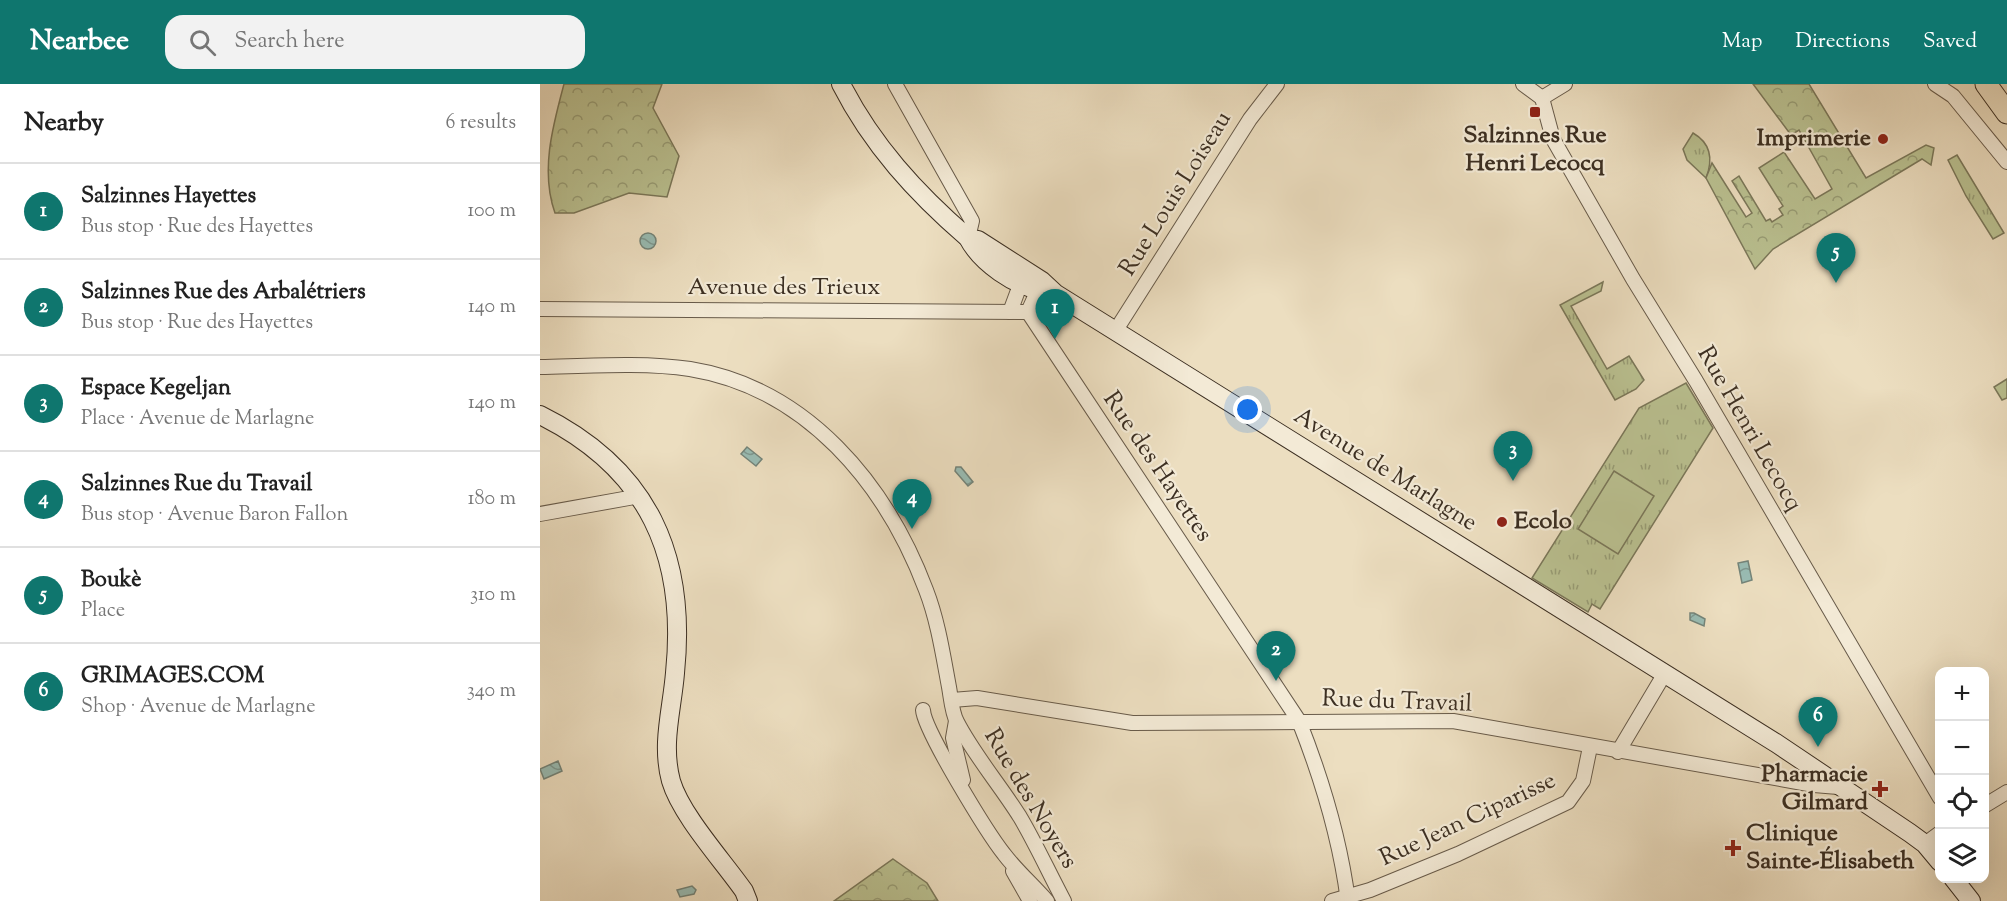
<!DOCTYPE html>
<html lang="en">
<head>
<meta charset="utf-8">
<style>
  :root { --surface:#fff; --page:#f2f2f2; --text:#222; --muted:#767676; --line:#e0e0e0; --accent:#0f766e }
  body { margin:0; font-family:"Sorts Mill Goudy",serif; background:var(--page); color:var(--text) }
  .controls { position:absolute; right:18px; bottom:18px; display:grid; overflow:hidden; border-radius:12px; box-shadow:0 6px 24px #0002 }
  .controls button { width:54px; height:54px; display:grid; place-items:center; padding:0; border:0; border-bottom:2px solid var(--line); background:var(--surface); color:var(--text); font:30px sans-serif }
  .you { position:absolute; left:708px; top:326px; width:21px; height:21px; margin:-15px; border:4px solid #fff; border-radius:50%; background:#1a73e8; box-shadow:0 0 0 9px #1a73e833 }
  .badge { display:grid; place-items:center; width:39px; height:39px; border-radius:50%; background:var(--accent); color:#fff; font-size:20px; font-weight:700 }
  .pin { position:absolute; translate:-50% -50px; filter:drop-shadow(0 2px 3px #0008) }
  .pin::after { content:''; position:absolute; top:32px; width:21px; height:18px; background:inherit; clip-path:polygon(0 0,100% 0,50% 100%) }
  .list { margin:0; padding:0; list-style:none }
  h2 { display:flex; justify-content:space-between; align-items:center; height:78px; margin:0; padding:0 24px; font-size:26px }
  h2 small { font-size:20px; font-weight:400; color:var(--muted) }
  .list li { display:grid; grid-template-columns:39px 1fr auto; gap:18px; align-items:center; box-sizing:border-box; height:96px; padding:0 24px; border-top:2px solid var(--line) }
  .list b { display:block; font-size:22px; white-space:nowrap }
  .list p { margin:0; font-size:20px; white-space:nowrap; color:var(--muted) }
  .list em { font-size:20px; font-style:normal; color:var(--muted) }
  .icon { flex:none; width:33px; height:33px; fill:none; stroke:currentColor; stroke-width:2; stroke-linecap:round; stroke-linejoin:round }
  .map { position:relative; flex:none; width:1467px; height:817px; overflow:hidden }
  header { display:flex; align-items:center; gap:36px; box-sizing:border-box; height:84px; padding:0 30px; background:var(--accent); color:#fff }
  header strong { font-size:28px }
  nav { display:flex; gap:33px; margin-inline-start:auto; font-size:21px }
  .search { width:420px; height:54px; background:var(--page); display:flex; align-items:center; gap:15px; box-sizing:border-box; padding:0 21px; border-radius:18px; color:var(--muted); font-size:22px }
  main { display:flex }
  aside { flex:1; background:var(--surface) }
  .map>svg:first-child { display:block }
</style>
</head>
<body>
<header>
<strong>Nearbee</strong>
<div class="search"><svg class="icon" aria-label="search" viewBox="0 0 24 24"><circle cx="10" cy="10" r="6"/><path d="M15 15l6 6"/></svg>Search here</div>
<nav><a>Map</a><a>Directions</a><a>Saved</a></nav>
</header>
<main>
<aside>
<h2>Nearby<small>6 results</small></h2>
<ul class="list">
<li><span class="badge">1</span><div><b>Salzinnes Hayettes</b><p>Bus stop · Rue des Hayettes</p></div><em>100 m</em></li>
<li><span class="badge">2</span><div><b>Salzinnes Rue des Arbalétriers</b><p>Bus stop · Rue des Hayettes</p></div><em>140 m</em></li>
<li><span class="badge">3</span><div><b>Espace Kegeljan</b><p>Place · Avenue de Marlagne</p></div><em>140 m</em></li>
<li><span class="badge">4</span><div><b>Salzinnes Rue du Travail</b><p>Bus stop · Avenue Baron Fallon</p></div><em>180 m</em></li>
<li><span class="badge">5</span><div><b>Boukè</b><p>Place</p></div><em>310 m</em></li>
<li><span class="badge">6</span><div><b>GRIMAGES.COM</b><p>Shop · Avenue de Marlagne</p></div><em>340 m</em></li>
</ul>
</aside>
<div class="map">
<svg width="1467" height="817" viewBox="0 0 1467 817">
  <defs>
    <pattern id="grass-tufts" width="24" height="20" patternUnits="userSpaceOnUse" patternTransform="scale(1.5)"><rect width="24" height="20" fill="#bac191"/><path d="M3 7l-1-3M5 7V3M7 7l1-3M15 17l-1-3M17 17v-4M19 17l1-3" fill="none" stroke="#989d76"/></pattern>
    <pattern id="forest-crowns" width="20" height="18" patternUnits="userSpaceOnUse" patternTransform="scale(1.5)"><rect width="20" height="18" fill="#bac191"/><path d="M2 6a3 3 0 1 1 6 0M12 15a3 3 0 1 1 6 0" fill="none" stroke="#989d76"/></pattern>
    <pattern id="water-waves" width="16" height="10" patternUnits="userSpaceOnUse" patternTransform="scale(1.5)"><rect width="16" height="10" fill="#99bcb3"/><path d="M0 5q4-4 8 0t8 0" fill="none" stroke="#7e9991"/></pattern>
  </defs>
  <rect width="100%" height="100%" fill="#ecdec0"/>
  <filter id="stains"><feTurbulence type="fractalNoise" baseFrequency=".00333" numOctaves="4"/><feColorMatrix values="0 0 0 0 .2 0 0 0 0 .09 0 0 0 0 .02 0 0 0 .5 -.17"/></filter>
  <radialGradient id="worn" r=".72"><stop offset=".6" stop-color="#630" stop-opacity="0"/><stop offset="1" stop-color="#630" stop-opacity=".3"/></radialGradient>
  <!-- grass -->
  <g fill="url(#grass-tufts)" stroke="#7b785a" stroke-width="1.5">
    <path d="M1153,49C1172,60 1173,76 1166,94L1147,76L1143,65Z"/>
    <path d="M1417,71L1464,149L1453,155L1426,112L1408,76Z"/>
    <path d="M1063,198L1061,207L1031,222L1067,285L1089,272L1104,296L1096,305L1075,316L1020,221Z"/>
    <path d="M1467,295V314L1462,316L1454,303Z"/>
    <path d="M1146,299L1173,344L1060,525L1052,520L1048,528L992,494L1099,324Z"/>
  </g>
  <!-- forest -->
  <g fill="url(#forest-crowns)" stroke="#7b785a" stroke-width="1.5">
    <path d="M24,0H122L113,24L139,72L127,113L89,109L34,129H15C0,87 13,41 24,0Z"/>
    <path d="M1213,0H1269L1326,94L1386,61L1394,64L1391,81L1382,75L1233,165L1215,185L1166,94L1172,79L1206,133L1212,129L1192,97L1199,92L1226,137L1230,135L1232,138L1243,131L1239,125L1243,122L1219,84L1244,68L1275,115L1292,105L1259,46L1251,51Z"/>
    <path d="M353,775L387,799L398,817H294Z"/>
  </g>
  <!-- garden -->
  <path fill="#bac191" stroke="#7b785a" stroke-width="1.5" d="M1074,387L1114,412L1078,470L1038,445Z"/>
  <!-- water -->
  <g fill="url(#water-waves)" stroke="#748479" stroke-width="1.5">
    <circle cx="108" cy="157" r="8"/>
    <path d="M207,363L222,375L216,382L201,370Z"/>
    <path d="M416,383H421L433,398L428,402L415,387Z"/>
    <path d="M1208,477L1212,496L1202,499L1198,479Z"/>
    <path d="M1150,529H1154L1165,535L1164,542L1150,536Z"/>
    <path d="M18,677L22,687L4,695L0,685Z"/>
    <path d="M152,802L156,806L154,810L140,813L137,806Z"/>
  </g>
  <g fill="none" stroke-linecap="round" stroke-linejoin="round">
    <defs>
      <g id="minor">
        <path d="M355,0L432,137L428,154"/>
        <path d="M983,0L1002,14L1013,55L1093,195L1156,297L1400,714"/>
        <path d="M1395,0L1413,12L1467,78"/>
        <path d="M1002,14L1025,0"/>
        <path d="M0,225L488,228"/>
        <path d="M470,228L483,193L502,197L488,228"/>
        <path d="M488,228L759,637C782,695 800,755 808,817"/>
        <path d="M576,246L710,35L737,0"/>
        <path d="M0,283C46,282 104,278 150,285C267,304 346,400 386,506C398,537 403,571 409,603C411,614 412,629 417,638C434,671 460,701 480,733C496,760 509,789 524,817"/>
        <path d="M0,430L100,412"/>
        <path d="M412,616L437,614L592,639L913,637L1274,701L1298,703"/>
        <path d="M383,626C384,646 448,750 464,770C476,786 493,801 507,817"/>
        <path d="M416,637L413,654L423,696"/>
        <path d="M1078,668L1125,589"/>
        <path d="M1444,722L1467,708"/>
        <path d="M1385,760L1400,749"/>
        <path d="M473,787L490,817"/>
        <path d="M792,817L830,806L918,770L1028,718L1043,697L1050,663"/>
      </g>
      <g id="secondary">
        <path d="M301,0C332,61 376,109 428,154C441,179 475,202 503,207"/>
        <path d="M428,154L438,156L502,197L516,210L1236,659L1370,749L1385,760L1400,778"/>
        <path d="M0,331C109,385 147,472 135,589C132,626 121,660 131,697C141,731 183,777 204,807L208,817"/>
        <path d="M1413,794L1431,817"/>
      </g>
      <path id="primary" d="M1446,0L1467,29"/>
    </defs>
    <!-- minor casing -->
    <use href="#minor" stroke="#685b4a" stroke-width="16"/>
    <!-- secondary casing -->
    <use href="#secondary" stroke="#3c2f22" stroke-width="20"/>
    <!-- primary casing -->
    <use href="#primary" stroke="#3c2f22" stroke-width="23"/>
    <!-- minor -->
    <use href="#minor" stroke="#f3ead6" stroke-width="14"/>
    <!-- secondary -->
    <use href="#secondary" stroke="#f3ead6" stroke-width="18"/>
    <!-- primary -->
    <use href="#primary" stroke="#ecdec0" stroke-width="21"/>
  </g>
  <!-- markers -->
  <g fill="#8f2418" stroke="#f3ead6" stroke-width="2">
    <rect x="989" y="22" width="12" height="12" rx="3"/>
    <circle cx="1343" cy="55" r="6"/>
    <circle cx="962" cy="438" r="6"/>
    <path d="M1337 696h6v6h6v6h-6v6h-6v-6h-6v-6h6z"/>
    <path d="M1190 755h6v6h6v6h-6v6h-6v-6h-6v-6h6z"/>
  </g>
  <g text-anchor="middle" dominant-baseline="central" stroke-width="4.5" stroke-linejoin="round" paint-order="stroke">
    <!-- poi labels -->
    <g font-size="24" font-weight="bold" fill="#3c2f22" stroke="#f3ead6" text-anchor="end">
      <text x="995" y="52" text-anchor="middle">Salzinnes Rue<tspan x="995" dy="28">Henri Lecocq</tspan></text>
      <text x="1331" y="55">Imprimerie</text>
      <text x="974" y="438" text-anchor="start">Ecolo</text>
      <text x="1328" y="691">Pharmacie<tspan x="1328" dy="28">Gilmard</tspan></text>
      <text x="1206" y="750" text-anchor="start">Clinique<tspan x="1206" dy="28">Sainte-Élisabeth</tspan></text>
    </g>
    <!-- street labels -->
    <g font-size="24" fill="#3c2f22" stroke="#f3ead6">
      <text transform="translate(636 110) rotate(-58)">Rue Louis Loiseau</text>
      <text x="244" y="204">Avenue des Trieux</text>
      <text transform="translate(1209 345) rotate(60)">Rue Henri Lecocq</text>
      <text transform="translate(617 383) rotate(56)">Rue des Hayettes</text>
      <text transform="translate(845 386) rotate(32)">Avenue de Marlagne</text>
      <text transform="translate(857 618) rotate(2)">Rue du Travail</text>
      <text transform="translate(490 715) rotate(59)">Rue des Noyers</text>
      <text transform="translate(928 736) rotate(-25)">Rue Jean Ciparisse</text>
    </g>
  </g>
  <rect width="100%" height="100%" filter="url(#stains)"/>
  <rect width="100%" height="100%" fill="url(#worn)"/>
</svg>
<div class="controls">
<button>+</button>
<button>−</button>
<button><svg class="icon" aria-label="locate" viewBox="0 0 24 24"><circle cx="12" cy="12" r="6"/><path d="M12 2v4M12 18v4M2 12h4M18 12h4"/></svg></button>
<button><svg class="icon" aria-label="layers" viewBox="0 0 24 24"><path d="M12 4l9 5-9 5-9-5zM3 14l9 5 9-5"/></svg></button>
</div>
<div class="you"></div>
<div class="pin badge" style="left:515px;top:255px">1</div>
<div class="pin badge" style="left:736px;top:597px">2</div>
<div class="pin badge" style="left:973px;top:397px">3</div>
<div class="pin badge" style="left:372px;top:445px">4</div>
<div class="pin badge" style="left:1296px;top:199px">5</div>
<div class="pin badge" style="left:1278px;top:663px">6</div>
</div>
</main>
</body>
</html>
